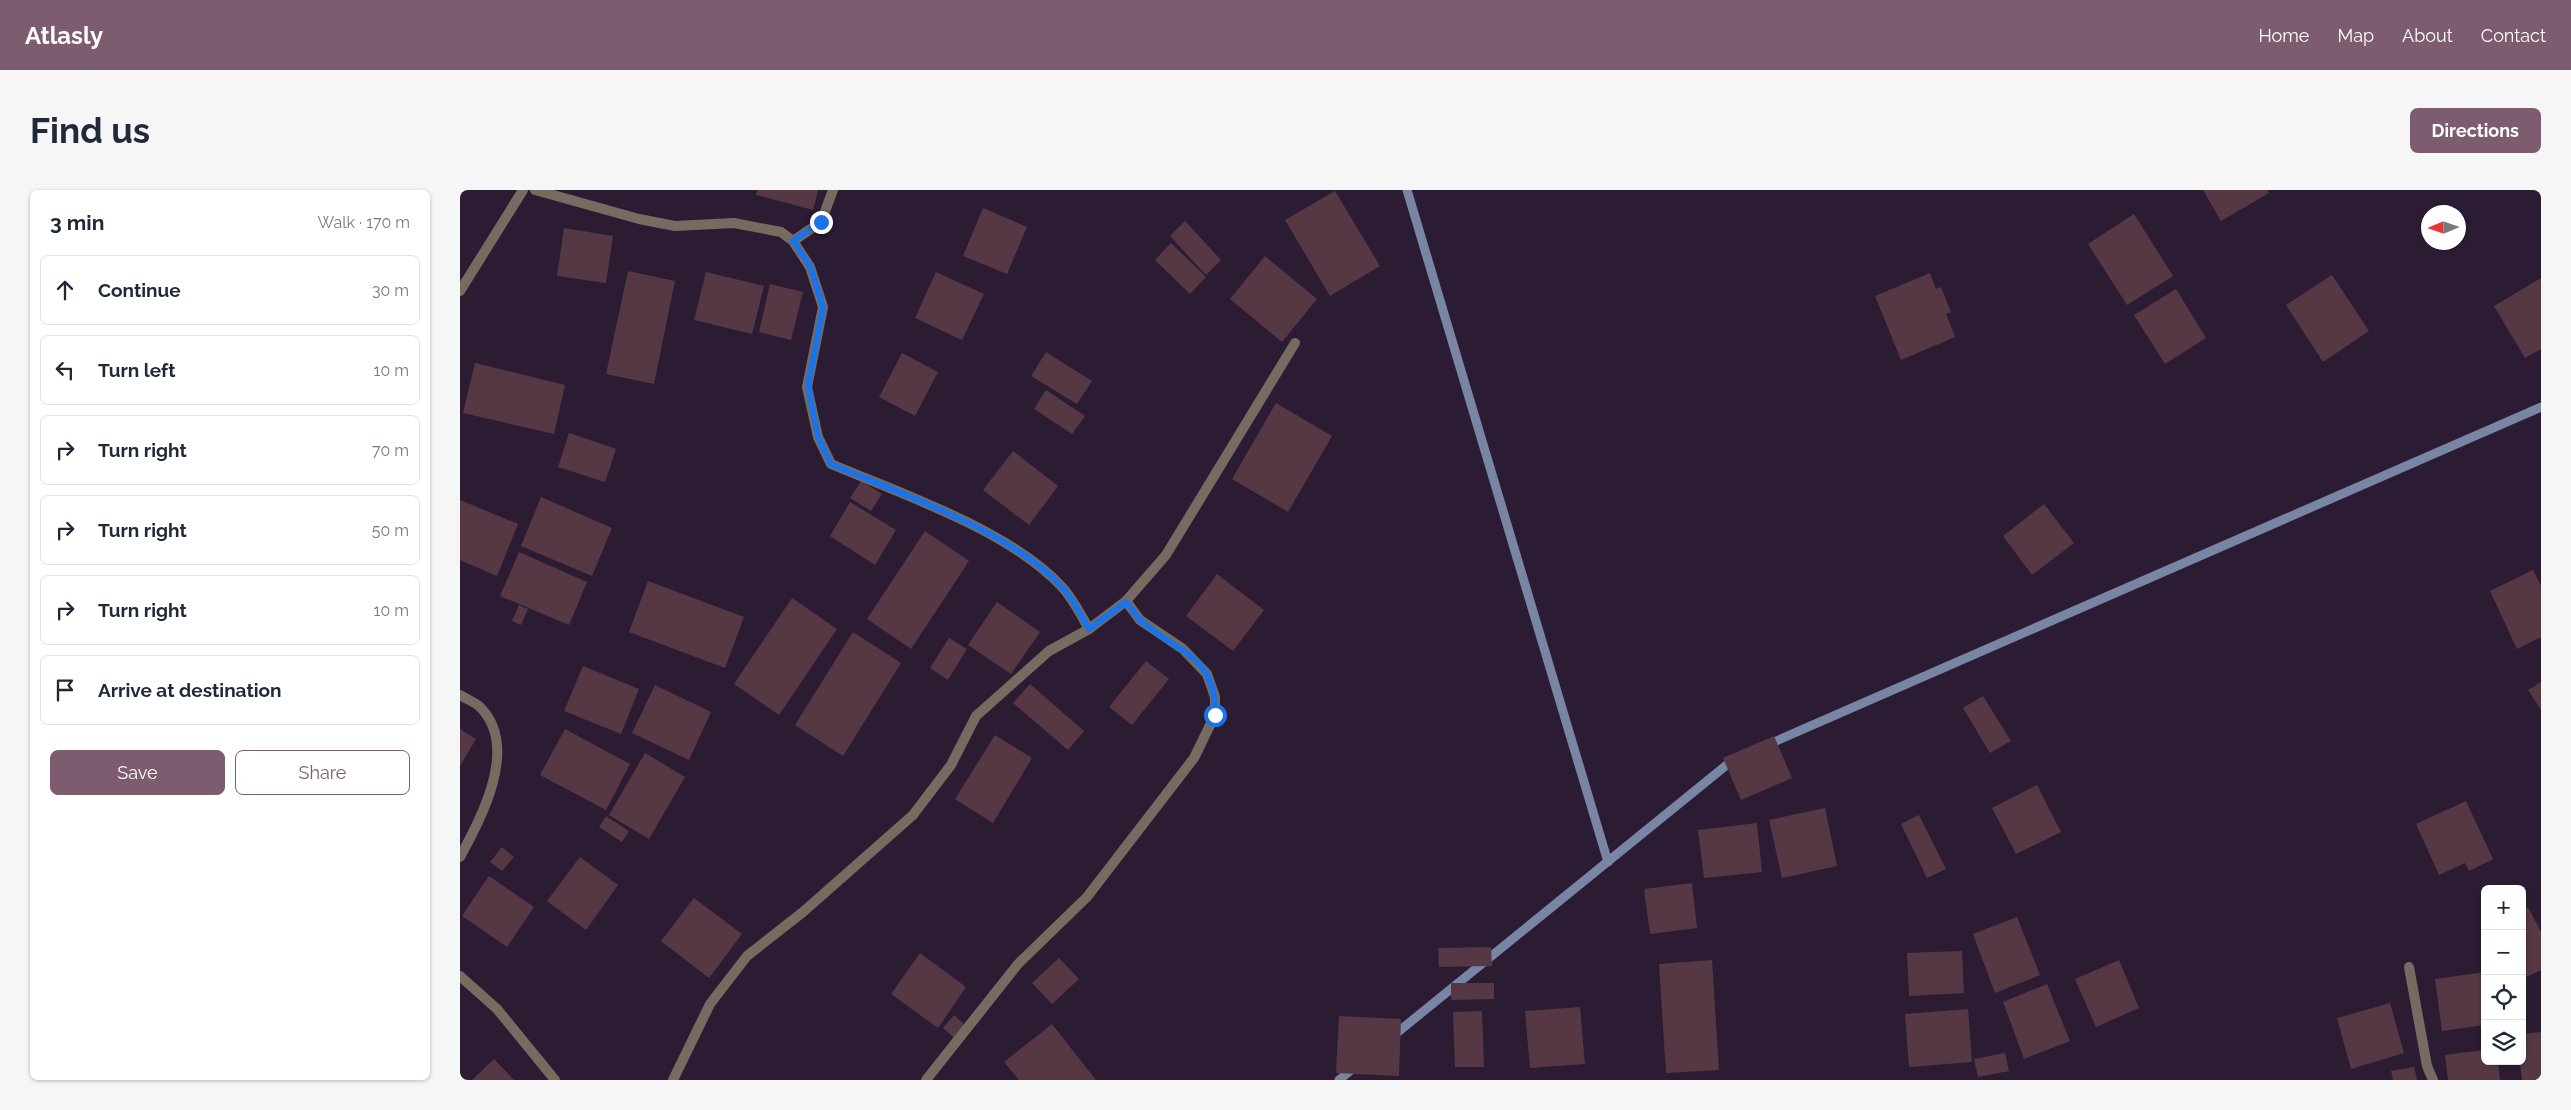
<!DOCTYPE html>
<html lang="en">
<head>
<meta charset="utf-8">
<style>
  :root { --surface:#fff; --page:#f6f6f7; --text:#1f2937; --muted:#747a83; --line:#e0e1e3; --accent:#7d5c6f }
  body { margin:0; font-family:Raleway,sans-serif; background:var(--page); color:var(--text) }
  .controls { position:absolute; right:15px; bottom:15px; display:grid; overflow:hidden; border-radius:8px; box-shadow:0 1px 4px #0004 }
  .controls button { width:45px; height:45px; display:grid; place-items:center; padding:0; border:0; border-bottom:1px solid var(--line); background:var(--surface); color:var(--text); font:25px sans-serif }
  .compass { position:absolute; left:1961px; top:15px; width:45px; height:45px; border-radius:50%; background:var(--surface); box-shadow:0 1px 4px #0004; rotate:268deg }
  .stop { position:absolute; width:15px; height:15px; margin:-11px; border:4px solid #1a73e8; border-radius:50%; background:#fff }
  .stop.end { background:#1a73e8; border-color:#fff; box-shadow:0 1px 5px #0008 }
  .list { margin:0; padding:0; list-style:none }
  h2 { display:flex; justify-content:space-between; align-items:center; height:65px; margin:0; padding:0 20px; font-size:21px }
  h2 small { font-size:16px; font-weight:400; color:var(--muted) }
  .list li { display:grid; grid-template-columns:32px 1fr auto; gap:15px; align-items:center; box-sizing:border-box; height:70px; margin:0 10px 10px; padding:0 10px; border:1px solid var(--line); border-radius:8px }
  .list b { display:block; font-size:19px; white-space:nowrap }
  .list em { font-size:16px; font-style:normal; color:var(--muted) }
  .actions { display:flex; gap:10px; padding:15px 20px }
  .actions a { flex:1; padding:11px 0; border:1px solid var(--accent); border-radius:8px; text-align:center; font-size:18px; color:var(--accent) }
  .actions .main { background:var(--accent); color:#fff }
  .icon { flex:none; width:28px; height:28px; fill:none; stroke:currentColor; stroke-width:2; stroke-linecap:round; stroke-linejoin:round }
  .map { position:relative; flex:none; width:2081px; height:890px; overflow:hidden; border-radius:8px }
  header { display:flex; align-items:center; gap:30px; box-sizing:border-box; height:70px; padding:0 25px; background:var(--accent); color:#fff }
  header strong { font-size:24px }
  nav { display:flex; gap:28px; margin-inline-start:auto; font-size:18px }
  .intro { display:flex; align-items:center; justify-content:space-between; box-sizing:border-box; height:120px; padding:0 30px }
  h1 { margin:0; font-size:35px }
  .button { padding:12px 22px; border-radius:8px; background:var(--accent); color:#fff; font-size:18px; font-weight:700 }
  main { display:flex; gap:30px; padding:0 30px }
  aside { flex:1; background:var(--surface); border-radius:8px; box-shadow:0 1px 4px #0004 }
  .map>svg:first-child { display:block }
</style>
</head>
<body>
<header>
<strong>Atlasly</strong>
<nav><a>Home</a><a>Map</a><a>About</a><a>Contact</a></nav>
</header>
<div class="intro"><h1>Find us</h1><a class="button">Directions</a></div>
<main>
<aside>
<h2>3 min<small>Walk · 170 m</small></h2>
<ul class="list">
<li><svg class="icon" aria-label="ahead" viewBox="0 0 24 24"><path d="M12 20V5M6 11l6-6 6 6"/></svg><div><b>Continue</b></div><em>30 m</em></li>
<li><svg class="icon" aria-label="left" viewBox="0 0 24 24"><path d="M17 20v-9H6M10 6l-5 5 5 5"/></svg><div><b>Turn left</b></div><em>10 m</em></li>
<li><svg class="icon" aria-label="right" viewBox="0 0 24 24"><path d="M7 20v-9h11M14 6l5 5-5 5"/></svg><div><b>Turn right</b></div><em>70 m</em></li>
<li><svg class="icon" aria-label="right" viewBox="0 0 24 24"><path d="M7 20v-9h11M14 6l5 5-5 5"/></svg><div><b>Turn right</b></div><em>50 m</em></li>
<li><svg class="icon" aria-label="right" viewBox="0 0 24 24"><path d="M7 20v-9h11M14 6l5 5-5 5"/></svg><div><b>Turn right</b></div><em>10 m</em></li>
<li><svg class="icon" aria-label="arrive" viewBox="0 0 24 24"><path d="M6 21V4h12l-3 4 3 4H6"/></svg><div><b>Arrive at destination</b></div></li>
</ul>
<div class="actions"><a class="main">Save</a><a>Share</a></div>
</aside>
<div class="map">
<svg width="2081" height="890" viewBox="0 0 2081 890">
  <rect width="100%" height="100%" fill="#2b1c33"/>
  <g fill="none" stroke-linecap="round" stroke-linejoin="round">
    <!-- stream -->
    <g stroke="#7985a5" stroke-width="9">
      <path d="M947,0L1148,672"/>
      <path d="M1307,555L2081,217"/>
      <path d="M933,846L1274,569"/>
      <path d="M879,890L896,876"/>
    </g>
  </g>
  <!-- building -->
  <g fill="#563845">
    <path d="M297,0H358L353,20L296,5Z"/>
    <path d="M1743,0H1807L1809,3L1761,31Z"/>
    <path d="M875,1L920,76L870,106L825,30Z"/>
    <path d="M523,18L567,37L547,84L503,66Z"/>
    <path d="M1674,24L1713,86L1667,115L1628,54Z"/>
    <path d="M725,31L761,70L746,85L710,46Z"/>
    <path d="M104,38L153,46L146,93L97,86Z"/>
    <path d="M711,53L746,87L730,104L695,70Z"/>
    <path d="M805,66L857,109L822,152L770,109Z"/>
    <path d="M168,81L215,91L194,194L146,184Z"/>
    <path d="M246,82L304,96L292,144L234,130Z"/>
    <path d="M476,82L524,104L502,150L455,128Z"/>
    <path d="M1470,83L1476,99L1481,97L1491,122L1486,124L1495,147L1441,170L1415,106Z"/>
    <path d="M1872,85L1909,141L1863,172L1826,115Z"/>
    <path d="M2081,88V159L2065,168L2034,116Z"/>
    <path d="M310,94L343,102L331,150L299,142Z"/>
    <path d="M1716,99L1746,148L1705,174L1674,125Z"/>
    <path d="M586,162L632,191L617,214L571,186Z"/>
    <path d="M442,163L478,182L455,226L419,207Z"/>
    <path d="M15,173L105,195L94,244L3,223Z"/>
    <path d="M586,200L625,226L612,244L574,219Z"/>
    <path d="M816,213L872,246L828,322L772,289Z"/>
    <path d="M109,243L156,259L145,292L98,277Z"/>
    <path d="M553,261L598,296L569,335L523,300Z"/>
    <path d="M401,291L422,304L411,321L390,308Z"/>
    <path d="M81,307L152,338L132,386L61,356Z"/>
    <path d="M0,310L58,334L37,386L0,370Z"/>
    <path d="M390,312L436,340L415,375L370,346Z"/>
    <path d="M1584,314L1614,353L1572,385L1543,346Z"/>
    <path d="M465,341L509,371L451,459L407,429Z"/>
    <path d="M59,362L127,392L109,435L40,406Z"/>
    <path d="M2073,380L2081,396V447L2057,459L2030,401Z"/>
    <path d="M757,384L804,420L773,461L726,426Z"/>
    <path d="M188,391L284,427L265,478L169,442Z"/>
    <path d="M332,408L377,439L319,525L274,494Z"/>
    <path d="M537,412L580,442L551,484L508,455Z"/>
    <path d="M59,415L68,419L61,435L52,431Z"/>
    <path d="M393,442L441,473L383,566L335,535Z"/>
    <path d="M489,448L507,459L488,490L470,478Z"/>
    <path d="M686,471L709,489L672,535L649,517Z"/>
    <path d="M123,476L179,499L161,544L104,521Z"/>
    <path d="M2081,492V520L2068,500Z"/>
    <path d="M570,494L624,541L608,560L553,513Z"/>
    <path d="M195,495L251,522L229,570L172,543Z"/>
    <path d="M1523,506L1551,551L1530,563L1503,518Z"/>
    <path d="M0,539L16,549L0,576Z"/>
    <path d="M105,539L170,574L146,620L80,585Z"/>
    <path d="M535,545L572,568L533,633L495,609Z"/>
    <path d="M1314,546L1332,588L1281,610L1263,568Z"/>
    <path d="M185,563L225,587L189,649L149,625Z"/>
    <path d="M1577,595L1601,642L1556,664L1532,618Z"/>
    <path d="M2006,611L2033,669L2009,681L2005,673L1979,685L1956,634Z"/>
    <path d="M1365,618L1377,676L1322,688L1309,630Z"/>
    <path d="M1459,625L1486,679L1467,688L1441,634Z"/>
    <path d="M146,626L169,641L162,652L139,637Z"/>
    <path d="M1297,633L1302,682L1244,688L1238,640Z"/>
    <path d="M42,657L54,667L42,681L30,672Z"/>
    <path d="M120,667L158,695L126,740L87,711Z"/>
    <path d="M29,686L74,717L47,757L2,726Z"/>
    <path d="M1232,693L1237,738L1190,744L1184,699Z"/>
    <path d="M234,708L282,744L249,788L201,751Z"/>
    <path d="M2068,717L2081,742V780L2062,789V720Z"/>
    <path d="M1557,727L1580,785L1535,803L1513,744Z"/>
    <path d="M1031,757L1032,776L979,777L978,758Z"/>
    <path d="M1502,761L1504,803L1449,806L1447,763Z"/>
    <path d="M460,763L506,797L478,838L431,804Z"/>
    <path d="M599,768L619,789L592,814L572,793Z"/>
    <path d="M1252,770L1259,880L1206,883L1199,774Z"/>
    <path d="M1659,770L1679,818L1636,837L1615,789Z"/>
    <path d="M2025,782V835L1982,841L1975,789Z"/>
    <path d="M991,793H1034V809L991,810Z"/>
    <path d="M1587,794L1610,851L1564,869L1543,812Z"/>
    <path d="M1930,813L1944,863L1891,879L1877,828Z"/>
    <path d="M1120,817L1125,874L1070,878L1065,821Z"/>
    <path d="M1508,819L1512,872L1449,877L1445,824Z"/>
    <path d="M1022,821L1024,877H995L993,822Z"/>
    <path d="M494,825L506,836L495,849L483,838Z"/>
    <path d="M879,826L941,829L939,886L876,883Z"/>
    <path d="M592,834L636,890H559L544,872Z"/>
    <path d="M2081,842V890H2062L2060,871H2062V844Z"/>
    <path d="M2025,860V871H2038L2040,890H1988L1985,865Z"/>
    <path d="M1545,863L1549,881L1518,887L1514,869Z"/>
    <path d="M34,869L54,890H12Z"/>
    <path d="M1954,877L1957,890H1933L1931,881Z"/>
  </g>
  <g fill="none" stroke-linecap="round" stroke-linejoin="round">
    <!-- minor -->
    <g stroke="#766b60" stroke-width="10">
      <path d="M75,0L179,29L215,36L274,33L321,42L333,51L350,77L363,117L347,197L358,247L371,274C442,304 551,341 602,397C613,409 621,425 629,439"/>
      <path d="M333,51L361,32L373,0"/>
      <path d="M0,101L63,0"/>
      <path d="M0,505C6,509 15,512 20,517C60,557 21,628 0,667"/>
      <path d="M1949,777L1967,876L1973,890"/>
      <path d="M0,786L37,819L95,890"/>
      <path d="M213,890L250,814L287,766L343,722L453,625L491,575L516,526L589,461L629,439L666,411L706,365L835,153"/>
      <path d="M466,890L558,774L627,707L734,568L755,525V507L747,484L723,459L680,430L666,411"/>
    </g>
  </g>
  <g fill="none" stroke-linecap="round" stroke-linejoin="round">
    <!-- route -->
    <path stroke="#1a73e8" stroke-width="6" d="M361,32L333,51L350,76L363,117L348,196L358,247L371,274C441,304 551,341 602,397C613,409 621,425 629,439L666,412C671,417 675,425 680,430C716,462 757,465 755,525"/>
  </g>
</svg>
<div class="controls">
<button>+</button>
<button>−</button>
<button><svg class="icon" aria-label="locate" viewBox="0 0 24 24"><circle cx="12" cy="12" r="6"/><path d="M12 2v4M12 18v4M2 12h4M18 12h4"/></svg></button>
<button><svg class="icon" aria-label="layers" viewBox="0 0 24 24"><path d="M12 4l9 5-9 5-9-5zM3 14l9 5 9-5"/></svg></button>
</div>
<svg class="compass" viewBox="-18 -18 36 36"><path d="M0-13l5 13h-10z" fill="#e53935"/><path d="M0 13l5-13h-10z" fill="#747a83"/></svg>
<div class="stop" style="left:755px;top:525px"></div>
<div class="stop end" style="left:361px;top:32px"></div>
</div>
</main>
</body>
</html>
